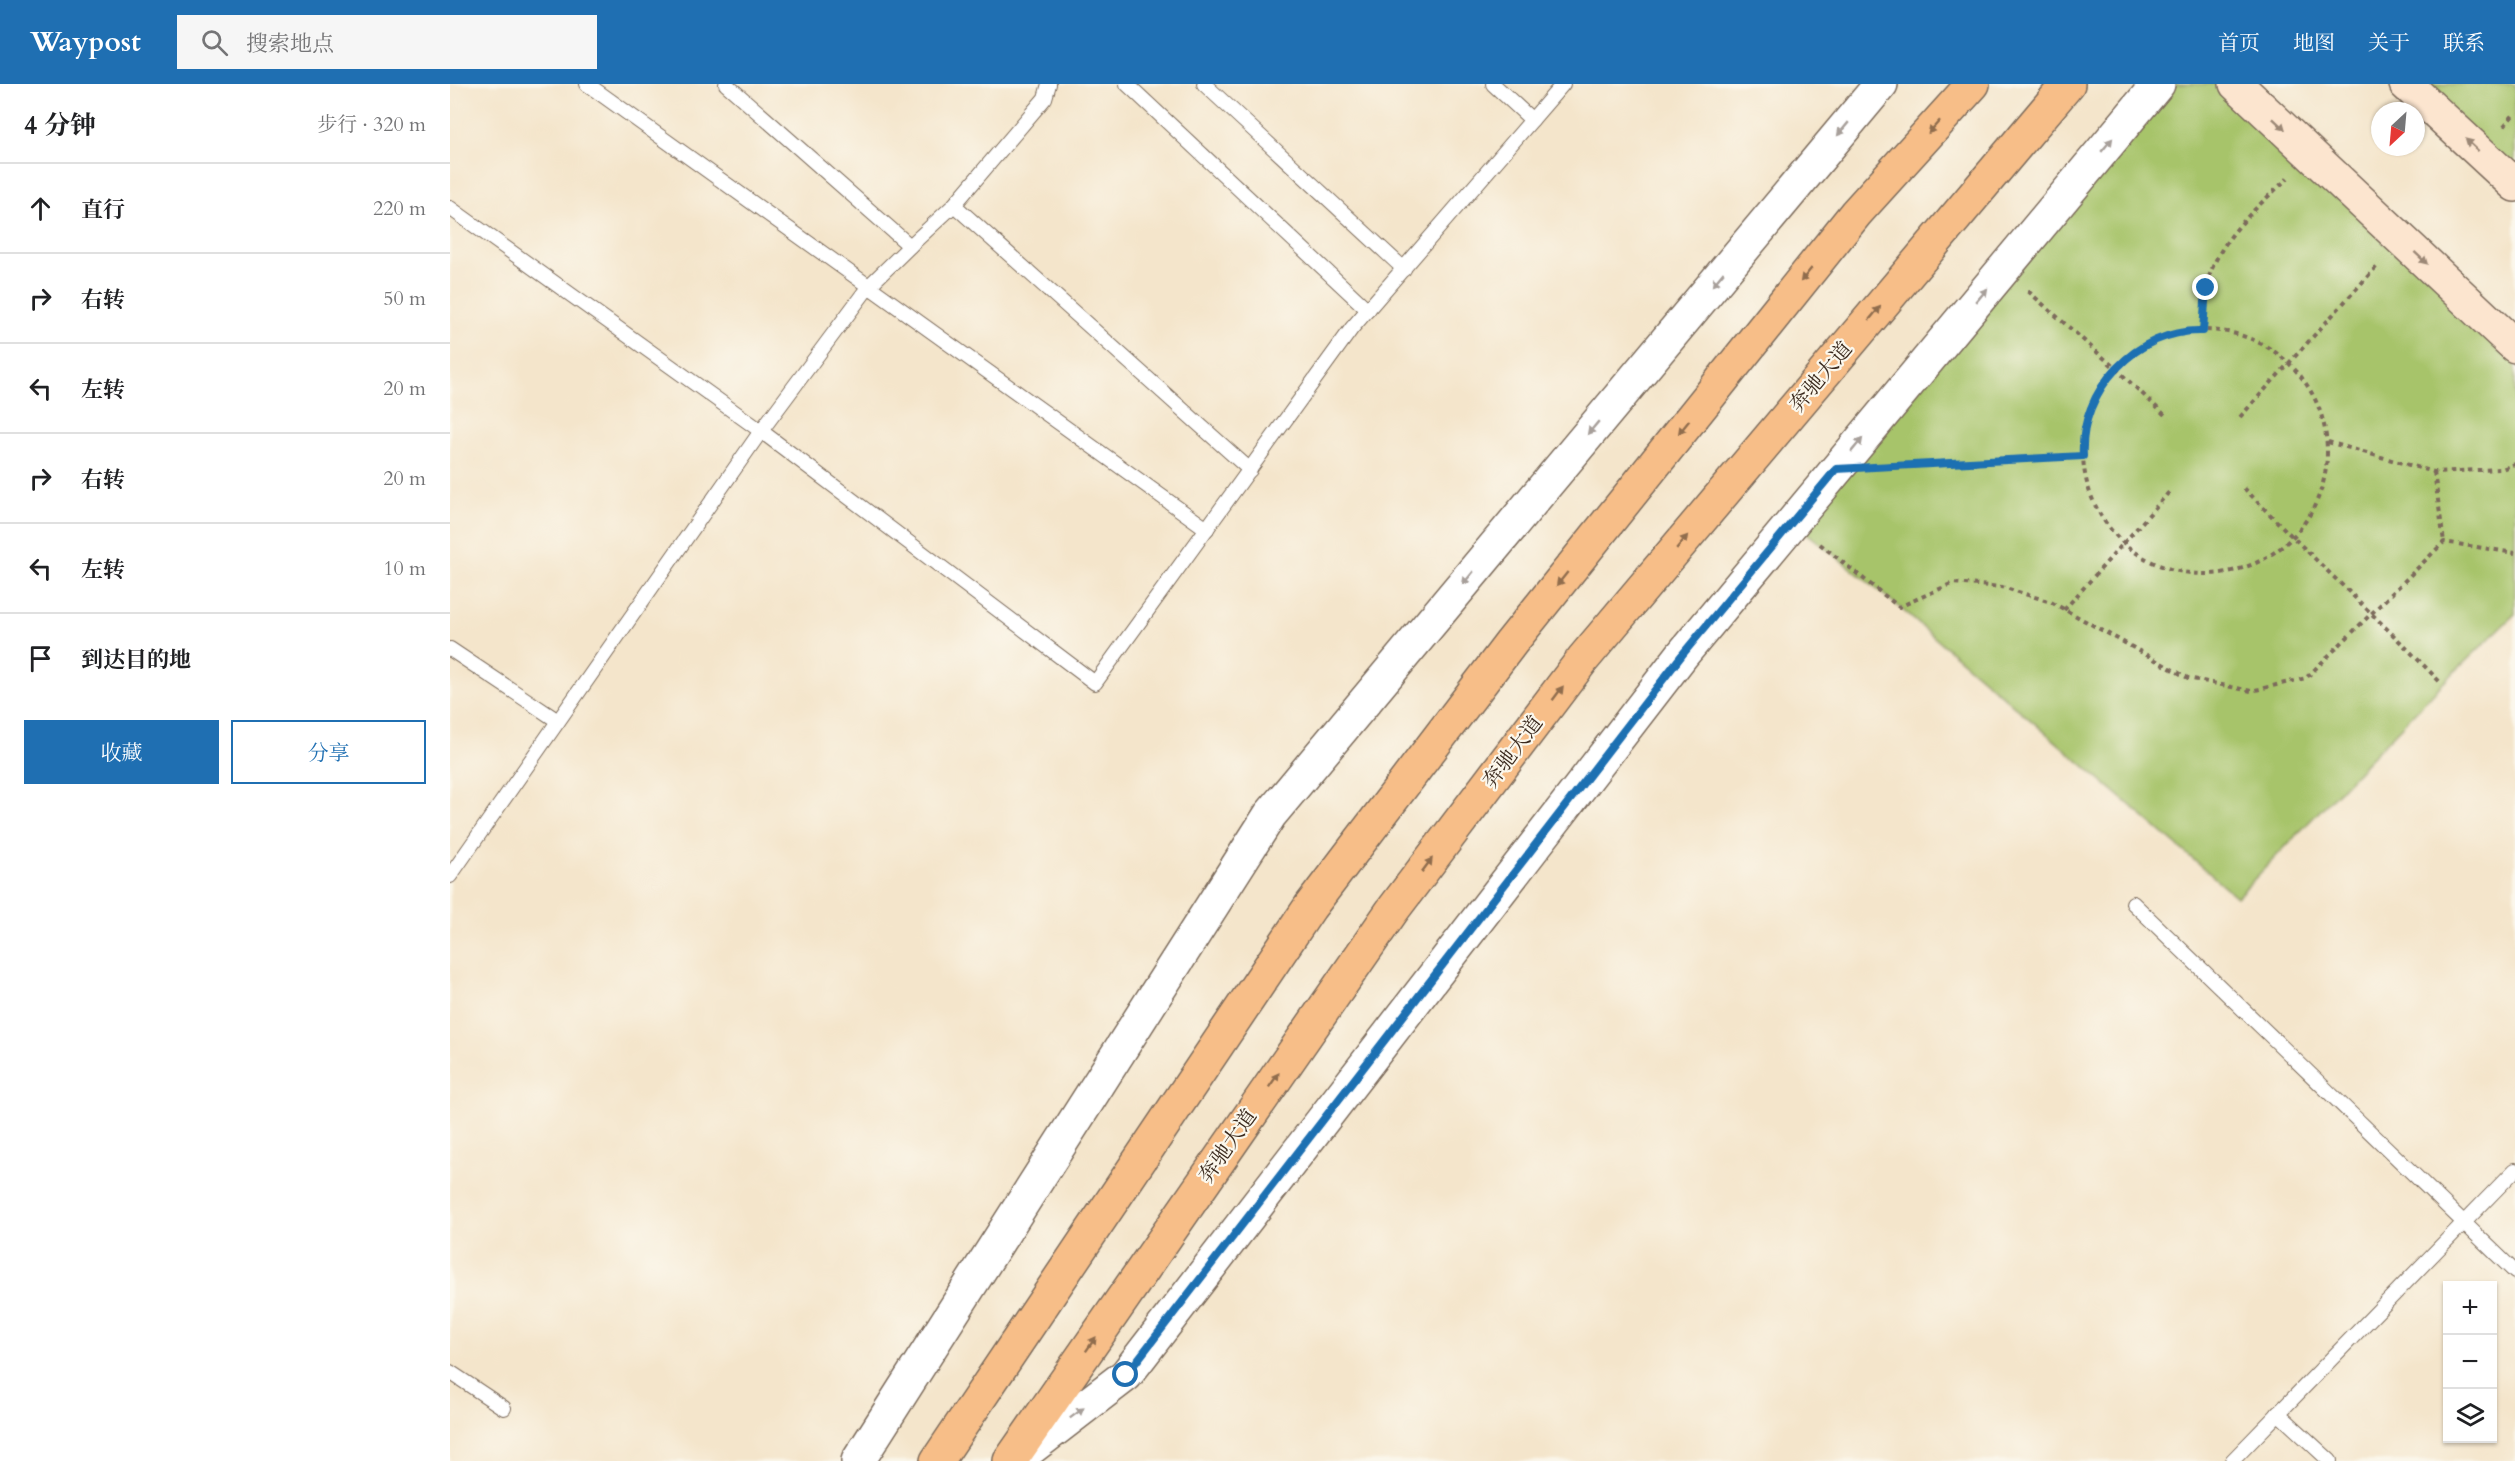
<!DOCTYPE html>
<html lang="zh">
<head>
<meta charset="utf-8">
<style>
  :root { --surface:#fff; --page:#f6f6f6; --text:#202124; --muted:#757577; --line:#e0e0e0; --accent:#1f6fb2 }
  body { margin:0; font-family:Cardo,"Noto Serif SC",serif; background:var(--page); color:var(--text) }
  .controls { position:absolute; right:18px; bottom:18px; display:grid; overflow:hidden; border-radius:0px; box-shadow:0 2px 4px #0004 }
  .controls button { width:54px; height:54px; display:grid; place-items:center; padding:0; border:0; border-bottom:2px solid var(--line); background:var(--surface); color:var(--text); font:30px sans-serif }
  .compass { position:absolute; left:1921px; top:18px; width:54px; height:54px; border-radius:50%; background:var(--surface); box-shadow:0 2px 4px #0004; rotate:206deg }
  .stop { position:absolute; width:18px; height:18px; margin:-14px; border:4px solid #1f6fb2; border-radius:50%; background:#fff }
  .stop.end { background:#1f6fb2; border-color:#fff; box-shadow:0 2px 6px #0008 }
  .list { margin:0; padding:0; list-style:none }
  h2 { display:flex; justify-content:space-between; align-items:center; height:78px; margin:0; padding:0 24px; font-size:26px }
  h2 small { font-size:20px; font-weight:400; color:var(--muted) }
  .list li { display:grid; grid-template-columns:39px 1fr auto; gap:18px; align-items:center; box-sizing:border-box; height:90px; padding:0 24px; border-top:2px solid var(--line) }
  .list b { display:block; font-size:22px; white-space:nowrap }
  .list em { font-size:20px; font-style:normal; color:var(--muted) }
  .actions { display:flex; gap:12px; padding:18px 24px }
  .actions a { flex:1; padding:14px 0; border:2px solid var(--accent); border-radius:0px; text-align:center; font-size:21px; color:var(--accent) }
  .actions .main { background:var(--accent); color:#fff }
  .icon { flex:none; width:33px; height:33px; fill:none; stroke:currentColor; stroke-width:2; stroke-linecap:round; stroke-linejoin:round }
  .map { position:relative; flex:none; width:2065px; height:1377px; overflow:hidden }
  header { display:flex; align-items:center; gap:36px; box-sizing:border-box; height:84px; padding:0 30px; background:var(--accent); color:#fff }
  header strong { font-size:28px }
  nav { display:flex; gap:33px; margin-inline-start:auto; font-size:21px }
  .search { width:420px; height:54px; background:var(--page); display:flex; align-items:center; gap:15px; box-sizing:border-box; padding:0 21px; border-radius:0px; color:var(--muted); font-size:22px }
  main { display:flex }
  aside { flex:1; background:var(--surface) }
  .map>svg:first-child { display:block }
</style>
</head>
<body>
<header>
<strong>Waypost</strong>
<div class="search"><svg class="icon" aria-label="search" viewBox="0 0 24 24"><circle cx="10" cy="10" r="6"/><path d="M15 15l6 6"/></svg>搜索地点</div>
<nav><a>首页</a><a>地图</a><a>关于</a><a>联系</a></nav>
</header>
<main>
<aside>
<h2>4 分钟<small>步行 · 320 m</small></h2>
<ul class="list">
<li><svg class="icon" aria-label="ahead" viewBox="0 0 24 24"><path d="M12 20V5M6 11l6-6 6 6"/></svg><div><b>直行</b></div><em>220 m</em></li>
<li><svg class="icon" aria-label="right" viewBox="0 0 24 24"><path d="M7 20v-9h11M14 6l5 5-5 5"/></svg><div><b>右转</b></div><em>50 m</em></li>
<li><svg class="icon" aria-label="left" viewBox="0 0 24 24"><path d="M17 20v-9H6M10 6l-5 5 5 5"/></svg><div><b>左转</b></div><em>20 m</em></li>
<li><svg class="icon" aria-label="right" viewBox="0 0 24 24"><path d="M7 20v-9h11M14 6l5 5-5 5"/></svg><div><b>右转</b></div><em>20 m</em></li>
<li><svg class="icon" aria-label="left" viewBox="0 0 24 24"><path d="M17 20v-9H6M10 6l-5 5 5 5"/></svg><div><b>左转</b></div><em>10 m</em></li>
<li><svg class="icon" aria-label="arrive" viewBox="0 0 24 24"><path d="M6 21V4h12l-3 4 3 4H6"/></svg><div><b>到达目的地</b></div></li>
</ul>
<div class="actions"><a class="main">收藏</a><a>分享</a></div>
</aside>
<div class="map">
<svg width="2065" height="1377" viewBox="0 0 2065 1377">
  <rect width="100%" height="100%" fill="#fbf7ec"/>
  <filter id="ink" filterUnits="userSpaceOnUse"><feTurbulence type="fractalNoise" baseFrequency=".0167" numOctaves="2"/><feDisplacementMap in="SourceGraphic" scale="12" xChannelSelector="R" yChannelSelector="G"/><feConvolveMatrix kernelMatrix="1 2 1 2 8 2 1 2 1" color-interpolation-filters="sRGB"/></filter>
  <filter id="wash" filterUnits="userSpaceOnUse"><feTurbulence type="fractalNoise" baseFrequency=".008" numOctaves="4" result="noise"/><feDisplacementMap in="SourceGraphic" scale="24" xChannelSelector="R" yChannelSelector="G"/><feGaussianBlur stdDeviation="1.35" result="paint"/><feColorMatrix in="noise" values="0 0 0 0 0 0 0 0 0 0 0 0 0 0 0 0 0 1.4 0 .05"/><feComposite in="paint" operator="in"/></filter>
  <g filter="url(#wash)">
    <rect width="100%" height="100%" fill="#f4e5cb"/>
    <!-- green -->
    <g fill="#a7c46b" stroke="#717744" stroke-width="1.5">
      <path d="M1708,0H1786L2065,262V530L1992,600L1787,813L1449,523L1343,438Z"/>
      <path d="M1956,0H2065V101Z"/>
    </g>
  </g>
  <g filter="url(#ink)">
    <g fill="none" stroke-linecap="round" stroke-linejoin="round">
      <defs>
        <g id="service">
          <path d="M137,0L757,445"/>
          <path d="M276,0L460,162L504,121L800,386"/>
          <path d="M677,0L918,226"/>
          <path d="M754,0L954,185"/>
          <path d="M1043,0L1082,36"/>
          <path d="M504,121L595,14L599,0"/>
          <path d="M0,124L311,347L419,202L460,162"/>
          <path d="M0,565L108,637"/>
          <path d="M0,792L311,347L645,599L902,244L1113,0"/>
          <path d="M1683,819L2065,1188"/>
          <path d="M0,1288L54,1324"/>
          <path d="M1828,1329L1880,1377"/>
          <path d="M1782,1377L2065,1086"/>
        </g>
        <g id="tertiary">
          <path d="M408,1377L820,731L1431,0"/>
          <path d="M564,1377L676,1291L1232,571L1708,0"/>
        </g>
        <g id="secondary">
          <path d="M1786,0L2065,262"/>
          <path d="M1956,0L2065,101"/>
        </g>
        <g id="primary">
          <path d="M487,1377L860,823L1061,559L1406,129L1523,0"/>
          <path d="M560,1377L942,827L1133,575L1618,0"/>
        </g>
      </defs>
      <!-- service casing -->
      <use href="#service" stroke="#7c6b5b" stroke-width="16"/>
      <!-- tertiary casing -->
      <use href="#tertiary" stroke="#7c6b5b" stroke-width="36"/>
      <!-- secondary casing -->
      <use href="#secondary" stroke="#7c6b5b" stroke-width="36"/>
      <!-- primary casing -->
      <use href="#primary" stroke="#7c6b5b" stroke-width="36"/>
      <!-- path -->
      <g stroke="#7c6b5b" stroke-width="4" stroke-dasharray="4.5 4.5" stroke-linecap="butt">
        <path d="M2054,42L2065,29"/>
        <path d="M1578,207L1665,284L1718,334"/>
        <circle cx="1755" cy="368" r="122"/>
        <path d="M1753,247C1754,233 1753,218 1756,205C1765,158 1805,125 1838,94"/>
        <path d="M1790,333L1929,180"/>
        <path d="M1878,358L1984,388L2052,385L2065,380"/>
        <path d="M1436,383L1633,372"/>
        <path d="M1984,388L1994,458"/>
        <path d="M1794,404C1859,471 1927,533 1992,600"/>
        <path d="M1370,460L1449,523L1503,499L1552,503L1601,518L1738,594L1801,607L1856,594L1994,458L2065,469"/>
        <path d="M1614,526L1720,407"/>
      </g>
      <!-- service -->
      <use href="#service" stroke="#fff" stroke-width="14"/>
      <!-- tertiary -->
      <use href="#tertiary" stroke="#fff" stroke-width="33"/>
      <!-- secondary -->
      <use href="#secondary" stroke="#fce5cf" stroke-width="33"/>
      <!-- primary -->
      <use href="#primary" stroke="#f7be88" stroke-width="33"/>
    </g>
    <!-- one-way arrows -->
    <defs><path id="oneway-solid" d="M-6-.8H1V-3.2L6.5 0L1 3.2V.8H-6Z" transform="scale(1.5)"/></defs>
    <g fill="#9c8876">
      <use href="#oneway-solid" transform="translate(1829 40) rotate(43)"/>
      <use href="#oneway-solid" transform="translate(2022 61) rotate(-137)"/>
      <use href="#oneway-solid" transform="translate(1971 174) rotate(43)"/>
    </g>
    <g fill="#906d4e">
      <use href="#oneway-solid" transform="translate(1484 43) rotate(132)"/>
      <use href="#oneway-solid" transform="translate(1356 191) rotate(129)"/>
      <use href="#oneway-solid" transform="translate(1425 229) rotate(-50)"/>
      <use href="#oneway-solid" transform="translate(1234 343) rotate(129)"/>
      <use href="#oneway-solid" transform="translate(1232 458) rotate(-50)"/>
      <use href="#oneway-solid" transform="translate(1112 495) rotate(129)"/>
      <use href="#oneway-solid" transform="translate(1108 609) rotate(-53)"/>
      <use href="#oneway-solid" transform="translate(977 781) rotate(-53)"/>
      <use href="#oneway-solid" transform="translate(824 996) rotate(-55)"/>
      <use href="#oneway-solid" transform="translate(641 1260) rotate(-55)"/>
    </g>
    <g fill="#a79f9a">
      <use href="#oneway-solid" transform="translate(1393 45) rotate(130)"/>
      <use href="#oneway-solid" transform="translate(1657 61) rotate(-50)"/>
      <use href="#oneway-solid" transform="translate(1268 195) rotate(130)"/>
      <use href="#oneway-solid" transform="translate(1532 211) rotate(-50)"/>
      <use href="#oneway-solid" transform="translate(1143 344) rotate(130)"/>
      <use href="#oneway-solid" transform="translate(1407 361) rotate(-50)"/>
      <use href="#oneway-solid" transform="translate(1018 494) rotate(130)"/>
      <use href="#oneway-solid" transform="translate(627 1329) rotate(-37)"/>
    </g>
  </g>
  <g fill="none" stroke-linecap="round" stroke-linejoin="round" filter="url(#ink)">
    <!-- route -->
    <path stroke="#1f6fb2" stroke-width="8" d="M676,1291L1232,571L1386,385L1633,372C1629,307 1687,244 1753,247L1756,204"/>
  </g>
  <g text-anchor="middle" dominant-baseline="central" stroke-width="4.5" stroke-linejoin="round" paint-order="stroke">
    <!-- street labels -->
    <g font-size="21" fill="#3b2a1e" stroke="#fbf7ec">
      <text transform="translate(1371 293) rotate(-50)">奔驰大道</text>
      <text transform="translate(1063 668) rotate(-53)">奔驰大道</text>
      <text transform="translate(778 1062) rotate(-55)">奔驰大道</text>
    </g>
  </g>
</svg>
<div class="controls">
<button>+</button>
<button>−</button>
<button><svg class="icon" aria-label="layers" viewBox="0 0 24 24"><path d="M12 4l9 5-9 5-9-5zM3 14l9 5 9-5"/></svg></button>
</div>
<svg class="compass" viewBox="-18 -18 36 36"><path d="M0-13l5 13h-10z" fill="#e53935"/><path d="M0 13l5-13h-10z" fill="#757577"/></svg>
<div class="stop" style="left:676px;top:1291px"></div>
<div class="stop end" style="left:1756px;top:204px"></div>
</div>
</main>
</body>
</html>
